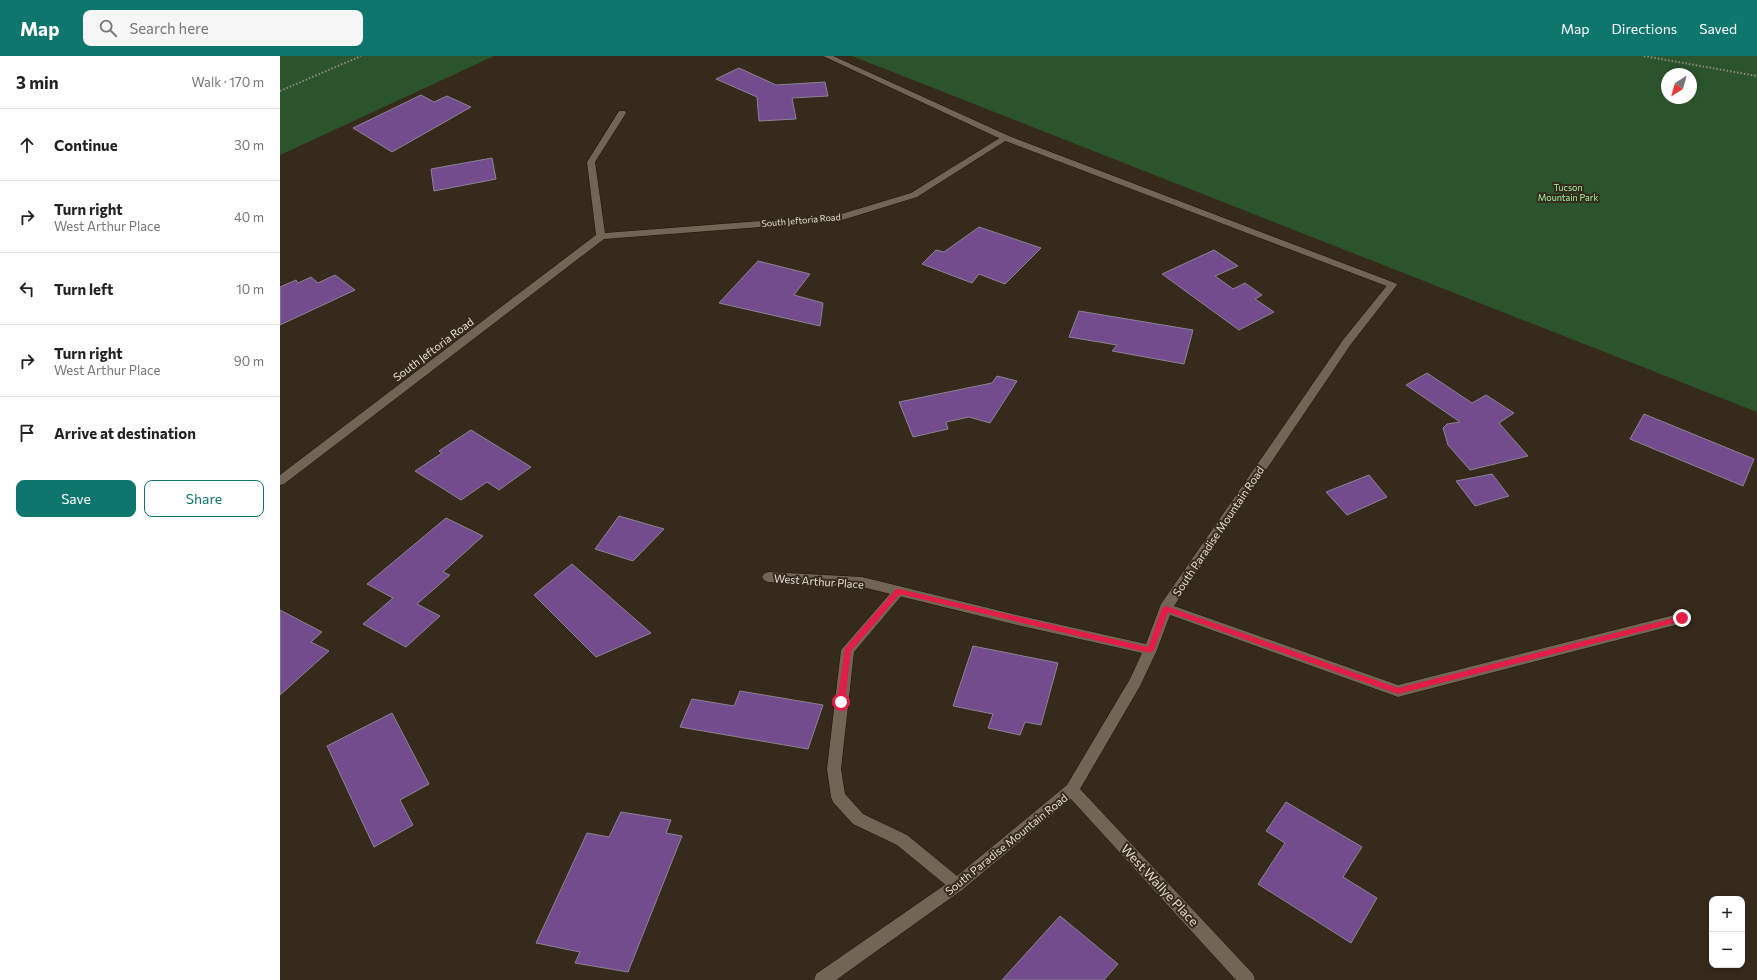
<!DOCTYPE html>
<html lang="en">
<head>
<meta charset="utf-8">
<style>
  :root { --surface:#fff; --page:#f6f6f6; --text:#222; --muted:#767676; --line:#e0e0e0; --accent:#0f766e }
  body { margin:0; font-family:Commissioner,sans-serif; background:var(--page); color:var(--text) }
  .controls { position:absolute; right:12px; bottom:12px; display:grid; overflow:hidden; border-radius:8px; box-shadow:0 2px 6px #0003 }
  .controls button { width:36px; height:36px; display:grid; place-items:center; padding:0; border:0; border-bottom:1px solid var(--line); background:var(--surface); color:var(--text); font:20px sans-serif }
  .compass { position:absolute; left:1381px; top:12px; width:36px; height:36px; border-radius:50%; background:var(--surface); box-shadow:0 2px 6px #0003; rotate:217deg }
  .stop { position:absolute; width:12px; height:12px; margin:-9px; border:3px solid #e11d48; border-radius:50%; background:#fff }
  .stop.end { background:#e11d48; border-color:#fff; box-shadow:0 1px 4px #0008 }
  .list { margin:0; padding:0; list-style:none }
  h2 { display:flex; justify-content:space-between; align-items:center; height:52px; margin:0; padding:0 16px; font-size:17px }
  h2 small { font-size:13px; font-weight:400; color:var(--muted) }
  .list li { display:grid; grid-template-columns:26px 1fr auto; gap:12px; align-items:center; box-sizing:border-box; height:72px; padding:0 16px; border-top:1px solid var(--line) }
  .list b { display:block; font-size:15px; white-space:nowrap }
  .list p { margin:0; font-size:13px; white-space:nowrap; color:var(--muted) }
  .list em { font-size:13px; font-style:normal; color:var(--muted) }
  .actions { display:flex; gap:8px; padding:12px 16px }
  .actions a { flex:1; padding:9px 0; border:1px solid var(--accent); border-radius:8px; text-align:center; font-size:14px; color:var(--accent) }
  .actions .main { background:var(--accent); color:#fff }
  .icon { flex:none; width:22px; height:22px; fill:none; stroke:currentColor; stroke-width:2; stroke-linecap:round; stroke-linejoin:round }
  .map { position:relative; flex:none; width:1477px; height:924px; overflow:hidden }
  header { display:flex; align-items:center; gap:24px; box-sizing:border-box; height:56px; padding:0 20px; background:var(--accent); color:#fff }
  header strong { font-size:19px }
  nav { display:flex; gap:22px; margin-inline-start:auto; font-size:14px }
  .search { width:280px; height:36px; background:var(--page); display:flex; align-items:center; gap:10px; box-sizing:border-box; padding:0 14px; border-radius:8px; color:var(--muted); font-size:15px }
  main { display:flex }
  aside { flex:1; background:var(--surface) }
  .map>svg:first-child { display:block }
</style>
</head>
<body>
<header>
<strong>Map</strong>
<div class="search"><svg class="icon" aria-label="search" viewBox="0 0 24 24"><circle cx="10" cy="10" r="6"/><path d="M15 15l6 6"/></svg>Search here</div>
<nav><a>Map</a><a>Directions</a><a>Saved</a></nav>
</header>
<main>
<aside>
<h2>3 min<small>Walk · 170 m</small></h2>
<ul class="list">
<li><svg class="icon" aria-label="ahead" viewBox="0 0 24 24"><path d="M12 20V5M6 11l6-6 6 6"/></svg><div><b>Continue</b></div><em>30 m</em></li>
<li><svg class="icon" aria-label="right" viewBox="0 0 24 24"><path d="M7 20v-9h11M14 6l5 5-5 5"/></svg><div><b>Turn right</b><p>West Arthur Place</p></div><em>40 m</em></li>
<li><svg class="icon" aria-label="left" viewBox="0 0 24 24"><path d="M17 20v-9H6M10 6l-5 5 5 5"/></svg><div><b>Turn left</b></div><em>10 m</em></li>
<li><svg class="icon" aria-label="right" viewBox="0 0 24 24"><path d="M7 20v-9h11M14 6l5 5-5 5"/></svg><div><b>Turn right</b><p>West Arthur Place</p></div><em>90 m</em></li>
<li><svg class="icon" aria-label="arrive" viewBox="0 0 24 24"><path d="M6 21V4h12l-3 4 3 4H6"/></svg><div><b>Arrive at destination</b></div></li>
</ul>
<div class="actions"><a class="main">Save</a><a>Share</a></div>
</aside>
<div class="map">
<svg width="1477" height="924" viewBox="0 0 1477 924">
  <rect width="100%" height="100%" fill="#362a1c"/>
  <!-- green -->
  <g fill="#2c542c" fill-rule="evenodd">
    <path d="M0,0H214L0,99Z"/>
    <path d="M572,0H1477V356ZM1387,18H1411V42H1387Z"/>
  </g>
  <!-- building -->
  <g fill="#734c8d" stroke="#8d8395">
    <path d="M459,12L496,29L545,26L548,40L512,42L516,63L479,65L477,41L436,23Z"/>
    <path d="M141,39L154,46L167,40L191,51L112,96L73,72Z"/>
    <path d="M212,102L216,123L154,135L151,113Z"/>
    <path d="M699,171L761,192L725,228L699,218L692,227L642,208L656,194L664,196Z"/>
    <path d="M934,194L958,210L935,220L953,233L965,227L982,239L975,243L994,256L959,274L882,218Z"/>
    <path d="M478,205L530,218L514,239L543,247L540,270L439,247Z"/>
    <path d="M55,219L75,234L0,269V231L16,224L18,227L31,221L38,227Z"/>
    <path d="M799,255L913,274L904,308L832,295L837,289L789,281Z"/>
    <path d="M1147,317L1192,347L1206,339L1234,357L1219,367L1248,400L1190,414L1168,389L1163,372L1167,368L1180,366L1126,329Z"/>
    <path d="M717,320L737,325L710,367L689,361L666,366L668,373L633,381L619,346L712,327Z"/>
    <path d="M1364,358L1474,403L1463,430L1350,383Z"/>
    <path d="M191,374L251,411L219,434L207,426L181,444L135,415L162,397L159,395Z"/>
    <path d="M1212,418L1229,440L1195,450L1176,425Z"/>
    <path d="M1089,419L1107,441L1067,459L1046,436Z"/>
    <path d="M339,460L384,473L353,505L315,493Z"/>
    <path d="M166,462L203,480L163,516L170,519L137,548L160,560L126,591L83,568L113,542L87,528Z"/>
    <path d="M292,508L371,577L316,601L254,539Z"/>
    <path d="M0,554L42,576L31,586L49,595L0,639Z"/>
    <path d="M693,590L778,607L761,669L745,666L740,679L708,672L713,658L673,650Z"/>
    <path d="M460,635L543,649L528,693L400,671L412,643L454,650Z"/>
    <path d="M112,657L149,728L120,744L133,769L94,791L47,690Z"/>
    <path d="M1006,746L1082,791L1063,821L1097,842L1071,887L978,828L1005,787L986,775Z"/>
    <path d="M341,756L391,764L386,777L402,780L348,916L295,907L300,896L256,887L307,777L329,781Z"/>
    <path d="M780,860L838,908L824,924H722Z"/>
  </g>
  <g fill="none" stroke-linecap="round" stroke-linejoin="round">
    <defs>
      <g id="lane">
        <path d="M543,0H553L729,80L1115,227L1117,229L1112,232L1109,231L723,84Z"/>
        <path d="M619,530L623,532L625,535L623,538L574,596L561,713L565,738L583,758L627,779L682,824L685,829L682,834L677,836L672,834L617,789L573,768L553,746L551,741L547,713L561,594L615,532Z"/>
      </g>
      <g id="street">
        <path d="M339,55H345L346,57L315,106L325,177L558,159L631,137L723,80L726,79L730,82L637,141L559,165L324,183L4,428L0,429V419L316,179L307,106Z"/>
        <path d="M1112,226L1117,229L1071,288L894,550L1118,629L1402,557L1407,558L1408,562L1407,566L1118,641L890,559L877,594L860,630L800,733L973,918L975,924H956L791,743L682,834L556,924H534L536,918L672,824L787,729L850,623L862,597L737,569L582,531L488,526L484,524L482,521L484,518L488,516L582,521L737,559L866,588L881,548L1063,284L1109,227Z"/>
      </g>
    </defs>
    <!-- lane casing -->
    <use href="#lane" stroke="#1d1205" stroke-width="1"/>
    <!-- street casing -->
    <use href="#street" stroke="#1d1205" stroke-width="1"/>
    <!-- path -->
    <g stroke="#948a7f" stroke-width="2" stroke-dasharray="1.5 2" stroke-linecap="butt">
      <path d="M1364,0L1477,20"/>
      <path d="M0,35L81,0"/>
    </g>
    <!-- lane -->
    <use href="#lane" fill="#736555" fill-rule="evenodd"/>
    <!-- street -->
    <use href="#street" fill="#736555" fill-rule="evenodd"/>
  </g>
  <!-- route -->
  <path fill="#e11d48" d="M616,533H619L868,591L882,552L886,550L1118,632L1402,560L1406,562L1402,565L1118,638L888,556L874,594L870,597L620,538L571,595L565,646L561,649L558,648L557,646L565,592Z"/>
  <g text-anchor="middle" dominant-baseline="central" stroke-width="4" stroke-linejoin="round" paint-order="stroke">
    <!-- far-park labels -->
    <g font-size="9" fill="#a2f5a1" stroke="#362a1c">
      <text x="1288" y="131">Tucson<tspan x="1288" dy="10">Mountain Park</tspan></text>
    </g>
    <!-- far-street labels -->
    <g font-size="9" fill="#e6ded5" stroke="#362a1c">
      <text transform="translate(521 164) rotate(-5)">South Jeftoria Road</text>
    </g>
    <!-- street labels -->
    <g font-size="11" fill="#e6ded5" stroke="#362a1c">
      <text transform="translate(153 293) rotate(-37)">South Jeftoria Road</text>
      <text transform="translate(938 475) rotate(-56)">South Paradise Mountain Road</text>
      <text transform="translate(539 525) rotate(4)">West Arthur Place</text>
      <text transform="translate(726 788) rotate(-39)">South Paradise Mountain Road</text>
    </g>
    <!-- near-street labels -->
    <g font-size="13" fill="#e6ded5" stroke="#362a1c">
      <text transform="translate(880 829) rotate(47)">West Wallye Place</text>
    </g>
  </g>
</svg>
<div class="controls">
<button>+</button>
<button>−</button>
</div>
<svg class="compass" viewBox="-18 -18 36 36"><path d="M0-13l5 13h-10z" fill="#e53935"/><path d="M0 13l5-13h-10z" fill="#767676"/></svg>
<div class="stop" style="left:561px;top:646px"></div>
<div class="stop end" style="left:1402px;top:562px"></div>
</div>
</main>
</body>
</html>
